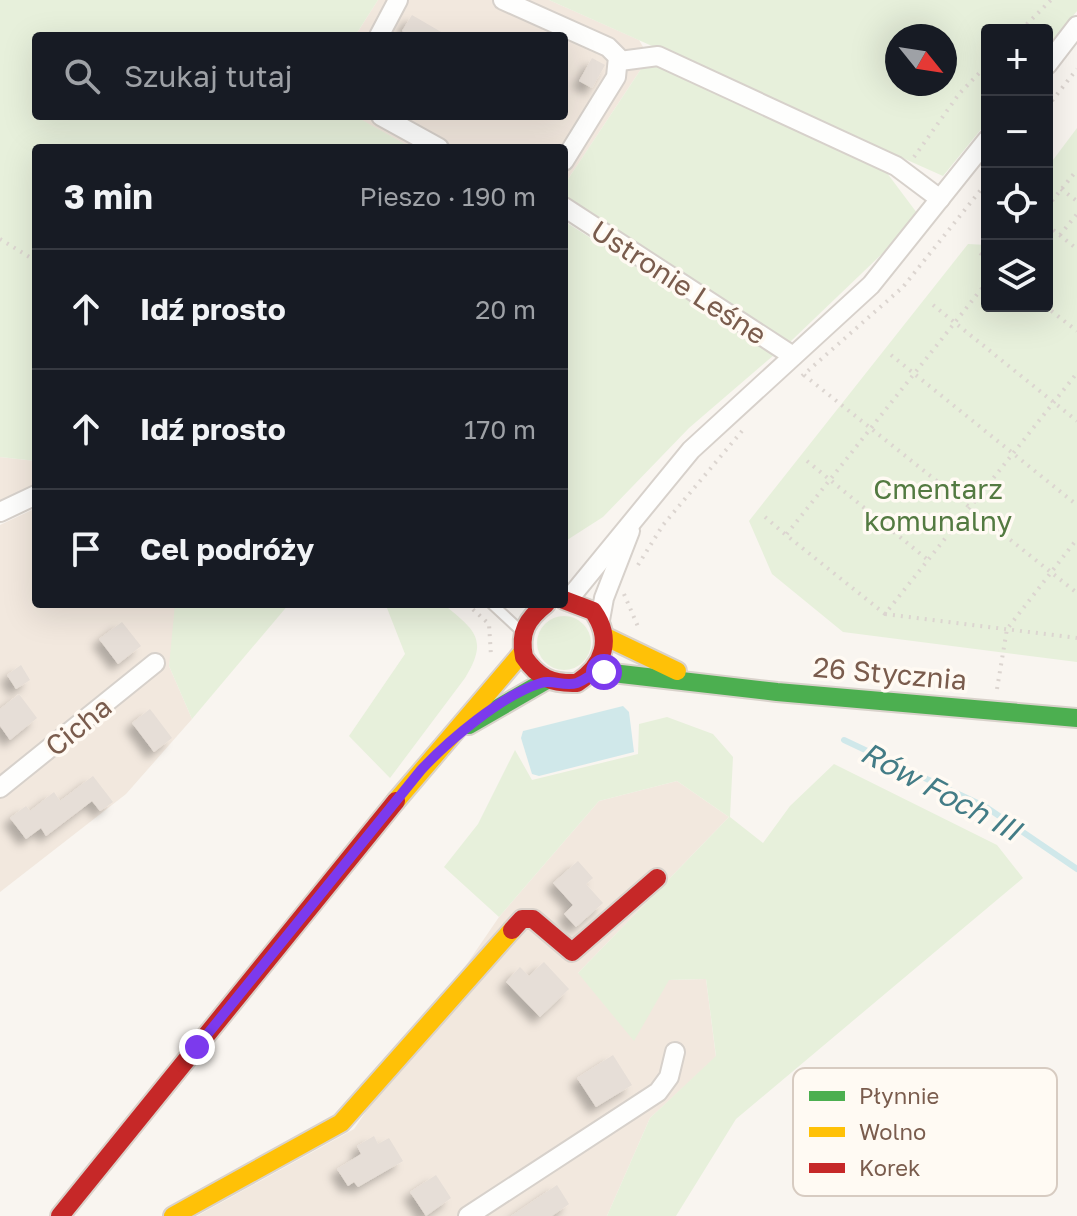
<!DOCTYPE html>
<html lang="pl">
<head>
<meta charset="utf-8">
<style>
  :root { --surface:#171b24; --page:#242831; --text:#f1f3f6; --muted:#9ea1a6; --line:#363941 }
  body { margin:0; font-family:"Golos Text",sans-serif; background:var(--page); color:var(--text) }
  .controls { position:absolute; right:24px; top:24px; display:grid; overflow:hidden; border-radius:8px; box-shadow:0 8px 32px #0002 }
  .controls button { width:72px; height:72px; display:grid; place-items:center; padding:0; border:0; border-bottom:2px solid var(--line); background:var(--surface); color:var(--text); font:40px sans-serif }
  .compass { position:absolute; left:885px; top:24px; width:72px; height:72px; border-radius:50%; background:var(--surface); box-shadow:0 8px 32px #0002; rotate:120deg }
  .stop { position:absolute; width:24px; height:24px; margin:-18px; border:6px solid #7c3aed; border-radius:50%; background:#fff }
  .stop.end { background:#7c3aed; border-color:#fff; box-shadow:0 2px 8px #0008 }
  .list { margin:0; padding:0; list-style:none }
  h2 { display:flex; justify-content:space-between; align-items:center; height:104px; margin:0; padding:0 32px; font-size:34px }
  h2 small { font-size:26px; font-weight:400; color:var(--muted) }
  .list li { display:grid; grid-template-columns:52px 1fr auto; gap:24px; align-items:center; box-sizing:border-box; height:120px; padding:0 32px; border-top:2px solid var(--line) }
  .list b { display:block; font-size:30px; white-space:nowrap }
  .list em { font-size:26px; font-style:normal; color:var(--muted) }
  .icon { flex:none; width:44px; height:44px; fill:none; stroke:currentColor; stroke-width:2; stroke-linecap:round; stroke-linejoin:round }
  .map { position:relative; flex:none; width:1077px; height:1216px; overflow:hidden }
  .search { position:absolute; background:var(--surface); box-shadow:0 8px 32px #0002; left:32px; top:32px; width:536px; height:88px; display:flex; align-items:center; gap:20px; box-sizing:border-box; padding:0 28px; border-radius:8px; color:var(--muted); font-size:30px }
  .panel { position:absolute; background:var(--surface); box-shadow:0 8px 32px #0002; left:32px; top:144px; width:536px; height:464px; border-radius:8px }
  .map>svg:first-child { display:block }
</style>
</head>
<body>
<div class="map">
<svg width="1077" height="1216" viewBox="0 0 1077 1216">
  <defs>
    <filter id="shadow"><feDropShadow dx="-7" dy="7" stdDeviation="4" flood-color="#0004"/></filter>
  </defs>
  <rect width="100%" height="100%" fill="#f9f5f0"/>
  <!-- residential -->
  <g fill="#f2e8de">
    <path d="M378,0H549L639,40L649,57L564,185V148H412L354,116H564V36H355Z"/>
    <path d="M0,457L36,461V485L0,502Z"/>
    <path d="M36,508V604H180L169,666L192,719L126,794L0,892V525Z"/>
    <path d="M677,781L729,817L578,973L669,980L706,979L716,1057L650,1118L607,1216H197L354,1129L499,917L599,801Z"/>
  </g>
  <!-- green -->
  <g fill="#e7f0db" fill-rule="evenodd">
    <path d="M0,0H378L355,36H36V116H355L412,148H36V461L0,457Z"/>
    <path d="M549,0H1077V11L1047,48V30H987V122L943,176ZM897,36H945V84H897Z"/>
    <path d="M649,57L884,169L917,213L884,252L790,342L564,195V185Z"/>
    <path d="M1077,128V662L843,632L772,574L749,521L968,244L987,245V306H1047V168Z"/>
    <path d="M564,221L774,355L689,428L603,517L564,542Z"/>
    <path d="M175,604H289L192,719L169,666Z"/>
    <path d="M381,604H443C475,630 489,639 465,678L390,778L349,736L405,654L387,608Z"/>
    <circle cx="564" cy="643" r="27"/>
    <path d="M667,717L713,734L733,757L730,817L763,843L790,806L834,764L997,845L1023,878L736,1119L676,1216H607L650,1118L716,1056L706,979L669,980L634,1041L578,973L729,817L677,781L599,801L499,917L444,867L478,824L515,750L532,780L638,754L639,724Z"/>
  </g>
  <!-- water -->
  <path fill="#d0e8ea" d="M623,706L629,712L634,752L539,776L532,774L521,738L523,731Z"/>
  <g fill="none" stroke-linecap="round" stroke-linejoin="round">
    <!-- stream -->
    <path stroke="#d0e8ea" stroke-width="6" d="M844,740L986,807L1077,869"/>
  </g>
  <!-- building -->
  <g fill="#e6ded7" filter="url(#shadow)">
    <path d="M412,15L448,36H411L402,31Z"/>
    <path d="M592,58L605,65L592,88L579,81Z"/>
    <path d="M122,622L141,646L118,664L99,639Z"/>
    <path d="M21,665L30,680L16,689L7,675Z"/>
    <path d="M19,694L37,718L10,740L0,726V709Z"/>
    <path d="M150,709L172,738L154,752L132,723Z"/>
    <path d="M93,776L113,802L100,811L92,801L46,836L41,828L26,839L10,818L26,806L30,811L54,792L60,801Z"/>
    <path d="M578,861L593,878L586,884L603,903L576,927L564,914L573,905L553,883Z"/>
    <path d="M544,962L569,989L540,1017L506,982L520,967L529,976Z"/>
    <path d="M613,1055L632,1085L596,1107L577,1078Z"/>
    <path d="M374,1136L378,1144L389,1138L403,1161L358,1187L354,1182L348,1186L337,1169L361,1154L357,1146Z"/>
    <path d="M436,1175L451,1198L426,1216L410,1192Z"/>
    <path d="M557,1185L569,1204L552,1216H511Z"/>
  </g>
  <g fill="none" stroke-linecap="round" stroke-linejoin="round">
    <defs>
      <path id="lane" d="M492,604L519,629"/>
      <g id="street">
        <path d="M503,0L608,47L618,57L616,77L564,161"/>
        <path d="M379,36L398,0"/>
        <path d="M620,61L658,56L896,166L940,199"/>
        <path d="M1047,65L1077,26"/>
        <path d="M381,116L439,148"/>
        <path d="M564,207L793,356"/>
        <path d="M0,512L36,495"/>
        <path d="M568,600L691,450L871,285L987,140"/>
        <path d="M600,620L604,598L630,531"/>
        <path d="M0,788L155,663"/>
        <path d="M468,1216L658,1092L669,1077L675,1052"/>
      </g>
      <g id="fast">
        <path d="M595,671L777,692L1077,718"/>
        <path d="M469,725L545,681"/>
      </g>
      <g id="slow">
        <path d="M606,637L677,671"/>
        <path d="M396,801L522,653"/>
        <path d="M173,1216L341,1123L512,930"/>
      </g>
      <g id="jam">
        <path d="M546,604C527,619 519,632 524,657C538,678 552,684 577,683C604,665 613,639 593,611L564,600"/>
        <path d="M512,930L522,919H533L572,952L657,878"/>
        <path d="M60,1216L396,801"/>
      </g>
    </defs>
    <!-- lane casing -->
    <use href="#lane" stroke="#d7d1cb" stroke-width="13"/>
    <!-- street casing -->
    <use href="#street" stroke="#d7d1cb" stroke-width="22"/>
    <!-- fast casing -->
    <use href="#fast" stroke="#d9d2cb" stroke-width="22"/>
    <!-- slow casing -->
    <use href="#slow" stroke="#d9d2cb" stroke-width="22"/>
    <!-- jam casing -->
    <use href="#jam" stroke="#d9d2cb" stroke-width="22"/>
    <!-- path -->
    <g stroke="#dcd5d0" stroke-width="4" stroke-dasharray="2 6" stroke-linecap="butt">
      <path d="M1021,30L1051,0"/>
      <path d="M1047,107L1077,69"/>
      <path d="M914,157L959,94L987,65"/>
      <path d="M1061,189L1077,201"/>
      <path d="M1047,207L1077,170"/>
      <path d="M1047,225L1077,249"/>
      <path d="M1060,235L1077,214"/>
      <path d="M0,239L36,261"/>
      <path d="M980,253L987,259"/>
      <path d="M987,282L786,535L885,614L1077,373"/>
      <path d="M933,305L1077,421"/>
      <path d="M1045,306L1077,331"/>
      <path d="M891,355L1077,505"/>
      <path d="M804,375L1077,593"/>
      <path d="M802,376L903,287L987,182"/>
      <path d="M807,461L928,560"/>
      <path d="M765,517L786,535"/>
      <path d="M638,565L663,525L742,431"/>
      <path d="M624,594L639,629"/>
      <path d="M467,604L489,624L491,656"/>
      <path d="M885,614L1077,638"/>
      <path d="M997,689L1007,629L1077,539"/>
    </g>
    <!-- lane -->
    <use href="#lane" stroke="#fefefd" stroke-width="9"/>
    <!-- street -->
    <use href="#street" stroke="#fefefd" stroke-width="18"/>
    <!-- fast -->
    <use href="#fast" stroke="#4caf50" stroke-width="18"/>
    <!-- slow -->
    <use href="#slow" stroke="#ffc107" stroke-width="18"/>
    <!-- jam -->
    <use href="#jam" stroke="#c62828" stroke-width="18"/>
  </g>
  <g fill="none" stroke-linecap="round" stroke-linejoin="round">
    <!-- route -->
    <path stroke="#7c3aed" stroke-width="10" d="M197,1047L421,770C449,740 502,695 541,683C552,679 564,687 577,683C588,679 592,671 604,672"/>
  </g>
  <g text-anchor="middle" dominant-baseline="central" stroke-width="7" stroke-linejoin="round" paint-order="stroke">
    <!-- street labels -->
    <g font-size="28" fill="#7a5c4d" stroke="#fffaf3">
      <text transform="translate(679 282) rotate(33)">Ustronie Leśne</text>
      <text transform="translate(890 673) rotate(5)">26 Stycznia</text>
      <text transform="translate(78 726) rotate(-39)">Cicha</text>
    </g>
    <!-- park labels -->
    <g font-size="28" fill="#537a41" stroke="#fffaf3">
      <text x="938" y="488">Cmentarz<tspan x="938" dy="32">komunalny</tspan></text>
    </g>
    <!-- water labels -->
    <g font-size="30" font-style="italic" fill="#437c86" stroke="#fffaf3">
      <text transform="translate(941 791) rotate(28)">Rów Foch III</text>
    </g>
  </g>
  <!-- legend -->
  <rect x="793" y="1068" width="264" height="128" rx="12" fill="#fffaf3" stroke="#d7cbc1" stroke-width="2"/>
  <rect x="809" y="1091" width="36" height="10" fill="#4caf50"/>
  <rect x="809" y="1127" width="36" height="10" fill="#ffc107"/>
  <rect x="809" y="1163" width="36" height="10" fill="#c62828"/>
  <g font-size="22" fill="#7a5c4d">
    <text x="859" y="1104">Płynnie</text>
    <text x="859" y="1140">Wolno</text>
    <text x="859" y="1176">Korek</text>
  </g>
</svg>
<div class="controls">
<button>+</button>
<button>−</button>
<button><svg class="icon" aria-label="locate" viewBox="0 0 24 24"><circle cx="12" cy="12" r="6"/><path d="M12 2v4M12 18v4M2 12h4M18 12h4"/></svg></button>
<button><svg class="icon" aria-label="layers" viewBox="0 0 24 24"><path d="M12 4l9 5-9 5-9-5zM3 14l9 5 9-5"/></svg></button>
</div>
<svg class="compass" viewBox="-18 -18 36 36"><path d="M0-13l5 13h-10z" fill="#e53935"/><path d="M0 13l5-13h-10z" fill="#9ea1a6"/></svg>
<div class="stop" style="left:604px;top:672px"></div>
<div class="stop end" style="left:197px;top:1047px"></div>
<div class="search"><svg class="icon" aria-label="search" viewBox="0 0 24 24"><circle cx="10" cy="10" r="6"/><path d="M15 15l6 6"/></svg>Szukaj tutaj</div>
<section class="panel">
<h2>3 min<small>Pieszo · 190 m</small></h2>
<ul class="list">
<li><svg class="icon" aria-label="ahead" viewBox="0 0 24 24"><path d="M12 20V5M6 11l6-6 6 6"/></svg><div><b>Idź prosto</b></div><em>20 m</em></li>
<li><svg class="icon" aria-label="ahead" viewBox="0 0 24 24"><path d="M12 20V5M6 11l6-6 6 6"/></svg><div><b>Idź prosto</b></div><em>170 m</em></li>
<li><svg class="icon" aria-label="arrive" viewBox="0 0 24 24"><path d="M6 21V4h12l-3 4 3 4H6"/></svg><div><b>Cel podróży</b></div></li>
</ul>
</section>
</div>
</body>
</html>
